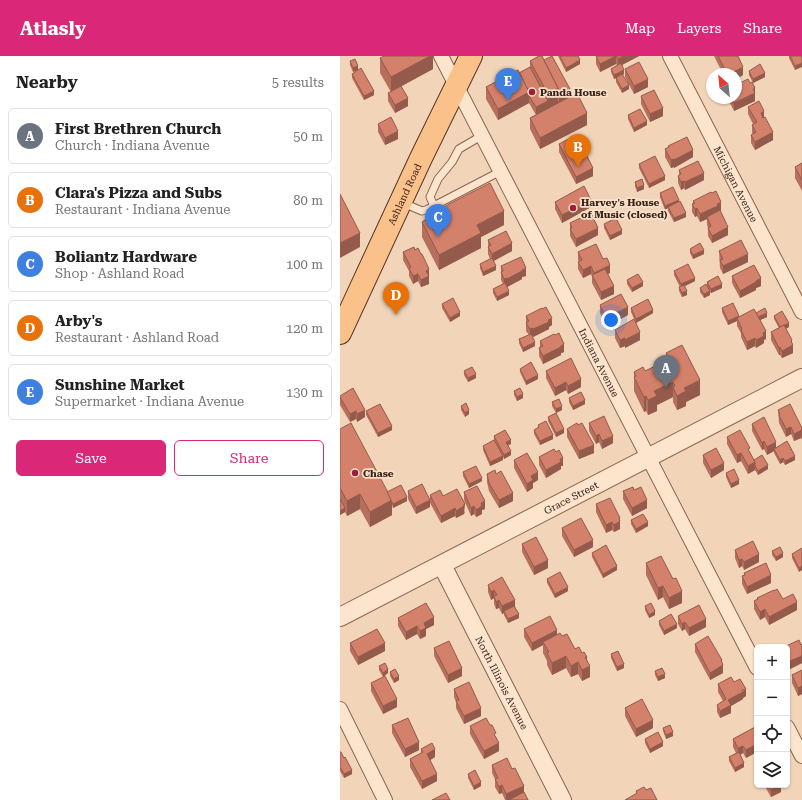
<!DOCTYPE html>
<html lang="en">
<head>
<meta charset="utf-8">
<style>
  :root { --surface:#fff; --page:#f2f2f2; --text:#222; --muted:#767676; --line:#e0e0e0; --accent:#db2777 }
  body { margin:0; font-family:"Roboto Serif",serif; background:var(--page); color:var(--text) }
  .controls { position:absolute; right:12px; bottom:12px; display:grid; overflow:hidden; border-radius:6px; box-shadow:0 1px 3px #0004 }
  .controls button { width:36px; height:36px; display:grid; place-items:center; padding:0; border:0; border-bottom:1px solid var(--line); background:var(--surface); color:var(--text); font:20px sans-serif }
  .compass { position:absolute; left:366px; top:12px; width:36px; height:36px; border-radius:50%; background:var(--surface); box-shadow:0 1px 3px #0004; rotate:333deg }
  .you { position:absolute; left:271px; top:264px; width:14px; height:14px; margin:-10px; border:3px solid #fff; border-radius:50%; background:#1a73e8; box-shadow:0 0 0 6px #1a73e833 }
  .badge { display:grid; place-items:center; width:26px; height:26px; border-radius:50%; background:var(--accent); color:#fff; font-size:13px; font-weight:700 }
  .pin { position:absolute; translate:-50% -33px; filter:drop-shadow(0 1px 2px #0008) }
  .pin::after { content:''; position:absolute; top:21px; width:14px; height:12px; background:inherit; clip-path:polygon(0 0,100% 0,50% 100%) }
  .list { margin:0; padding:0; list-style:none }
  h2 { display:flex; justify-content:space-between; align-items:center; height:52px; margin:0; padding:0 16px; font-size:17px }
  h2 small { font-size:13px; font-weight:400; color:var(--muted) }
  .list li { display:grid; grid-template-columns:26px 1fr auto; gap:12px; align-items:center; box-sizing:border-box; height:56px; margin:0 8px 8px; padding:0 8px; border:1px solid var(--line); border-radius:6px }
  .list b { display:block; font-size:15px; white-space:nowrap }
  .list p { margin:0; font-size:13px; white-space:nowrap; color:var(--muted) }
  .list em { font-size:13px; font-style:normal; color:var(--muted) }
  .actions { display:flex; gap:8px; padding:12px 16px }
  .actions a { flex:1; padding:9px 0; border:1px solid var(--accent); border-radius:6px; text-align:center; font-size:14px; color:var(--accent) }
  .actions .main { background:var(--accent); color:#fff }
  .icon { flex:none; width:22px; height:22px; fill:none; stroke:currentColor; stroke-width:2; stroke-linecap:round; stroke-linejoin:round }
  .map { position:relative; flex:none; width:462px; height:744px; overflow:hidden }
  header { display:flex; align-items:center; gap:24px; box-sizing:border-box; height:56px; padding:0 20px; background:var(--accent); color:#fff }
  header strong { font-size:19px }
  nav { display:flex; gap:22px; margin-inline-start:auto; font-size:14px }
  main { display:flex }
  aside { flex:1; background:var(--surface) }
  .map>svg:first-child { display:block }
</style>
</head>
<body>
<header>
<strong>Atlasly</strong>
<nav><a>Map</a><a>Layers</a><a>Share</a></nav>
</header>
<main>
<aside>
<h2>Nearby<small>5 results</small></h2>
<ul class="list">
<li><span class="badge" style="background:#6b7280">A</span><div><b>First Brethren Church</b><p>Church · Indiana Avenue</p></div><em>50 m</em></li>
<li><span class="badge" style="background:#e8710a">B</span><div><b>Clara's Pizza and Subs</b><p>Restaurant · Indiana Avenue</p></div><em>80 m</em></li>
<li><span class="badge" style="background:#3f7fe0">C</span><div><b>Boliantz Hardware</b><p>Shop · Ashland Road</p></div><em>100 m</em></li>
<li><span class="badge" style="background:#e8710a">D</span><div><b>Arby's</b><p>Restaurant · Ashland Road</p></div><em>120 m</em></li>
<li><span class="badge" style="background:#3f7fe0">E</span><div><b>Sunshine Market</b><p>Supermarket · Indiana Avenue</p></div><em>130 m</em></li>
</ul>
<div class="actions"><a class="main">Save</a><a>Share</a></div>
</aside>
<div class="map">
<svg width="462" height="744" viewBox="0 0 462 744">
  <rect width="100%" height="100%" fill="#f2d5b9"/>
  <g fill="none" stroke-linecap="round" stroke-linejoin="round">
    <defs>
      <g id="service">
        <path d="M63,147L82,155L86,154L161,115"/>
        <path d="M94,150L90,141L98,123L112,106L119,93L143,79"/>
      </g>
      <g id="minor">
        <path id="s1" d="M101,0L417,612"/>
        <path id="s2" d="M330,0L462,256"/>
        <path d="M0,653L45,744"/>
        <path d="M447,671L462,700"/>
      </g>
      <g id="tertiary">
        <path id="s3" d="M102,509L222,744"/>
        <path id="s4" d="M0,561L462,322"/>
      </g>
      <g id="primary">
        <path id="s5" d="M0,277L81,102L131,0"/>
      </g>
    </defs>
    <!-- service casing -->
    <use href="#service" stroke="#8a6452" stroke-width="9"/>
    <!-- minor casing -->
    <use href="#minor" stroke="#8a6452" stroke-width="16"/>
    <!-- tertiary casing -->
    <use href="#tertiary" stroke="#8a6452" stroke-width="20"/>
    <!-- primary casing -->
    <use href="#primary" stroke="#563428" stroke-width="24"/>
    <!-- service -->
    <use href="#service" stroke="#fce4cd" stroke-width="7"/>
    <!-- minor -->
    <use href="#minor" stroke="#fce4cd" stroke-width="14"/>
    <!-- tertiary -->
    <use href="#tertiary" stroke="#fce4cd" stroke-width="18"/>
    <!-- primary -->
    <use href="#primary" stroke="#fbc18b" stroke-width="22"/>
  </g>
  <!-- wall -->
  <g fill="#b66f5c">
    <path d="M93,0V13L61,30L68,50L55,57L48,45V37L51,36L40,17V2Z"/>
    <path d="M218,0H238L240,8L226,16Z"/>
    <path d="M256,0H299L282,9L284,18L283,19L289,33L282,37L276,26V22L274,23L271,16V13L277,9L276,8L260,16L256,8Z"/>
    <path d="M374,0H398L403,19L396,23V18H383Z"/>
    <path d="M449,0H462L455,14L449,2Z"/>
    <path d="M204,4L230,41L247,69L200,93L190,73V62L196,59L189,47L158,64L146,43V31L179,17L190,11V5Z"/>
    <path d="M10,5L18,14L13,16L10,9Z"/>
    <path d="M285,13L308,31L294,38L285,21Z"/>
    <path d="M409,15L425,21L413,27L409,19Z"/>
    <path d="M12,18L34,39L24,44L12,22Z"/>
    <path d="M410,27L415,32V45L394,55L388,43V42H396Z"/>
    <path d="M301,40L323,60L310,66L301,48Z"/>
    <path d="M408,51L424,62L433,84L415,94L411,87V79L413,78L412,77V69L413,68L408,58Z"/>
    <path d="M288,59L307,69L294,76L288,63Z"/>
    <path d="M38,68L58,83L45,89L38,76Z"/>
    <path d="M219,88L253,120L236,128L219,96Z"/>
    <path d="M328,90L353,101L334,112V111L331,112L325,101V93L328,91Z"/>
    <path d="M462,107V135L455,122V111Z"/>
    <path d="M299,108L325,124L309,132L299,112Z"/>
    <path d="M339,114L364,124L345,134L344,132L341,134L338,127V120L339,119Z"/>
    <path d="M295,126L304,133L297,136L295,130Z"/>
    <path d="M320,137L339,146L346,161L334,166L328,155V152L325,154L320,141Z"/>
    <path d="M353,145L381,154L380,155L388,179L372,187L368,180V172L367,169V163L360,166L357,160L355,161L352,156V148H353Z"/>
    <path d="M215,146L251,151L222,167L215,153Z"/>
    <path d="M82,166L164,169L141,181V192L99,214L82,181Z"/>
    <path d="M230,167L258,179L236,191L230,180Z"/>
    <path d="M264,168L282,178L270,184L264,172Z"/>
    <path d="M148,184L172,195L153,205L156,214L143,220L140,212V208L150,203L148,198Z"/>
    <path d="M350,193L364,198L353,203L350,197Z"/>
    <path d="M75,194L89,213V228L81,231L78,225L73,228L69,220V215L63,204V196Z"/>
    <path d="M379,195L408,206L383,218L380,212Z"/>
    <path d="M238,196L270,217L268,218L274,238L261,244L252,227V221L251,218L243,222L238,213V206L239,205L238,204Z"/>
    <path d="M161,210L186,220L182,221V223L167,231V229L166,230L169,239L157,245L153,237V233L163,228L161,224Z"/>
    <path d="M334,215L355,225L345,230L347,239L342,241L339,235V231H340L334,219Z"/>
    <path d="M392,220L421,230L416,232V234L400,242L392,227Z"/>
    <path d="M287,224L303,230L292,236L287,228Z"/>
    <path d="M367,226L382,232L371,237L370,236V239L364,242L360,236V232L367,229Z"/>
    <path d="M102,248L120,260L110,266L102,252Z"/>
    <path d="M260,249L288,259L275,266V268L267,271L260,257Z"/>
    <path d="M291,252L313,257L296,267L291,256Z"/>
    <path d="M382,252L399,261L416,257L427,261L420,264L426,283L424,284V287L416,292L415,290L407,294L401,281V277L397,270V265L388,269L382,256Z"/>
    <path d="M186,260L212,269L209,271V273L193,281V280H192L195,290L183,296L179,287V283L189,279L186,275Z"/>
    <path d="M434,260L449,271L446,273L452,287L453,297L442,302L440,299H439L431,284V276L439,272L434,263Z"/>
    <path d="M275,274L300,284L285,292V290L280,292L275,282Z"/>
    <path d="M200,285L224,296L221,297V299L203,308L199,300V292L200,291Z"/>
    <path d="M326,297L360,339L346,346V350L337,354L333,346V341L317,349V355L308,359L306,355L304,356L294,335V316L305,315L326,305Z"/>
    <path d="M180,313L198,323L186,329L180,316Z"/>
    <path d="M124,315L136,322L128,326L124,319Z"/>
    <path d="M206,315L241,331L228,338L226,334L215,340L206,322Z"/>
    <path d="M174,335L183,342L177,345L174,339Z"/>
    <path d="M0,340L25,361L17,366L16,363L10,366L0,349Z"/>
    <path d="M229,342L245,348L233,354L229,346Z"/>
    <path d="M212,346L222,354L216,357L212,350Z"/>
    <path d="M121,350L129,358L125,361L121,354Z"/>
    <path d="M438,354L462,372V384L461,382L454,385L451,378L446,381L439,367Z"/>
    <path d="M26,355L52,374L38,381L26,359Z"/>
    <path d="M208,361L224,377L216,381L208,365Z"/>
    <path d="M249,367L273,387L262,393L259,386L256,388L249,375Z"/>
    <path d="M412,368L436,391L455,404L445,409L443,406L440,408L434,397V395L427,399L424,393L422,394L412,375Z"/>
    <path d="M198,369L213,383L200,389L194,378V374L198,372Z"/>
    <path d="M0,373L47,436L67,445L53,452L52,449V459L30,471L20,453L7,460L5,456L0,459Z"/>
    <path d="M227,373L254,397L239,403L227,381Z"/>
    <path d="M154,380L171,388L168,389L171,399L164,403L163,401V404L150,410L143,394V390L160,396L154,384Z"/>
    <path d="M387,381L410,396L414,404L428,413L418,419L415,414L408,418L401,405L397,407L387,388Z"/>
    <path d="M363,399L384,414L371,422L363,407Z"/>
    <path d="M199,401L223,410H221V413L206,422L199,409Z"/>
    <path d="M174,404L198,424L193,427V432L187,436L174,412Z"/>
    <path d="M123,416L142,425L129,432L123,420Z"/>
    <path d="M386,417L399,428L391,432L386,421Z"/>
    <path d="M147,418L173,445L159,452L149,435L147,426Z"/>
    <path d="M68,435L90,443V439L103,440L125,456L124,458L116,462L115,460L101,467L90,447V451L76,458L68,443Z"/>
    <path d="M283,435L307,452L292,460L283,443Z"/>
    <path d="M124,436L145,453L142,454V458L136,461L134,458L131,460L124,444Z"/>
    <path d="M256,448L280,462V473L274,476L272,474L266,477L256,456Z"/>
    <path d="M291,464L308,470L296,477L291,468Z"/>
    <path d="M222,472L253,491L234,501L222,480Z"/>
    <path d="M182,488L208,512L194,519L182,496Z"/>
    <path d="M462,492L459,516L452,502V498Z"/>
    <path d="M395,494L419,506L404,514L402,510L399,512L395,502Z"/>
    <path d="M432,495L443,501L436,505L432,499Z"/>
    <path d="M252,497L277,514L263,522L252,501Z"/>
    <path d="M306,507L342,547L329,553L323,541L318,544L306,519Z"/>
    <path d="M404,517L431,527L407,538L402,528V520L404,519Z"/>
    <path d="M207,523L228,535L215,542L207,527Z"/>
    <path d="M148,529L175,550L179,562L168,567L164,559V557L162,558L159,552L156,553L154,548V542L151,544L148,536Z"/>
    <path d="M417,542L443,543L457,554L429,569L425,561L420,564L414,553V545L417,543Z"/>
    <path d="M305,550L315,559L309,562L305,554Z"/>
    <path d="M338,560L366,571L349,580L345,573L342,575L338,568Z"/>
    <path d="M58,562L94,569L86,573V580L80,583L77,578L66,584L58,570Z"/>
    <path d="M319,565L337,572L324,579L319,569Z"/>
    <path d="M184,573L217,579L222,580L247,604L250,621L242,625L238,618L231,621L226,612L212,619L207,609V605L203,597V589L192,595L184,581Z"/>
    <path d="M10,587L45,595L18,609L10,595Z"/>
    <path d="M355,588L383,617L370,624L355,596Z"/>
    <path d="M462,588V607L450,613L449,611L447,591Z"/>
    <path d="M94,592L122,620L108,627L94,600Z"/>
    <path d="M271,598L284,612L277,615L271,602Z"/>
    <path d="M39,610L48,617L43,621L39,614Z"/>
    <path d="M462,614V638L458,640L452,627V619Z"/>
    <path d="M315,615L325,622L318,625L315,619Z"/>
    <path d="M50,616L59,624L54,627L50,620Z"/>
    <path d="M394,626L406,640L403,642V643L391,650V657L380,662L377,656V649L383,645L378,636V628Z"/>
    <path d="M31,627L57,651L43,658L31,635Z"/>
    <path d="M114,633L141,660L124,668L116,652V646L114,641Z"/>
    <path d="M285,652L313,672L296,681L285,660Z"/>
    <path d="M52,669L79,694L65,701L52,677Z"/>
    <path d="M130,670L156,681L159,695L144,703L130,678Z"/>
    <path d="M417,670V696L406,702L403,697L400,699L404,711L395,716L389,705V701L396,697L393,691V683Z"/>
    <path d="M323,672L333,680L326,683L323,675Z"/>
    <path d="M305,683L323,690L310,697L305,687Z"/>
    <path d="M81,693L95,701L90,704L97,725L82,733L70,711V703L81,697Z"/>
    <path d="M0,696L12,718L4,722L0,715Z"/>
    <path d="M416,705H417V716L416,713Z"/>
    <path d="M152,709L184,736L188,744H165L162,737L159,738L155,731V723L152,717Z"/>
    <path d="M128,718L141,730L134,734L128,722Z"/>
    <path d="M424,729H441V736L431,741Z"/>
  </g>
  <!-- shaded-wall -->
  <g fill="#945a4b">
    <path d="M90,0H93V13L51,36V21Z"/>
    <path d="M276,0V8L260,16V8Z"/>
    <path d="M284,0H299L278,11V3Z"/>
    <path d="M240,4V8L226,16V12Z"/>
    <path d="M462,7V11L455,14V10Z"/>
    <path d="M18,10V14L13,16V12Z"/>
    <path d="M403,11V19L396,23V18H390Z"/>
    <path d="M284,14V18L274,23V19Z"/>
    <path d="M425,17V21L413,27V23Z"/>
    <path d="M308,23V31L294,38V30Z"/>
    <path d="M289,29V33L282,37V33Z"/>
    <path d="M218,32V47L208,53V38Z"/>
    <path d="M415,32V45L394,55V47Z"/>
    <path d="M230,33V41L219,47V39Z"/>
    <path d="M34,35V39L24,44V40Z"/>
    <path d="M189,36V47L158,64V53Z"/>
    <path d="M68,42V50L55,57V49Z"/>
    <path d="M208,45V53L196,59V51Z"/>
    <path d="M323,52V60L310,66V58Z"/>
    <path d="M424,55V63L421,65V57Z"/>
    <path d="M247,57V69L200,93V82Z"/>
    <path d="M307,65V69L294,76V72Z"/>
    <path d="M58,75V83L45,89V82Z"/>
    <path d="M433,76V84L415,94V86Z"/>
    <path d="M353,94V101L334,112V104Z"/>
    <path d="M334,103V111L331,112V104Z"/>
    <path d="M253,112V120L236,128V121Z"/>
    <path d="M364,117V124L345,134V126Z"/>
    <path d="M325,120V124L309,132V128Z"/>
    <path d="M344,125V132L341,134V126Z"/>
    <path d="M304,129V133L297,136V132Z"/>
    <path d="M251,144V151L222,167V159Z"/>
    <path d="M339,144V148L328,151V152L325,154V150Z"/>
    <path d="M381,146V154L367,161V163L360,166V158Z"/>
    <path d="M357,152V160L355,161V153Z"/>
    <path d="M164,155V169L141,181V192L99,214V199L137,169Z"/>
    <path d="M346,157V161L334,166V162Z"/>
    <path d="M388,171V179L372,187V180Z"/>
    <path d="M258,172V179L236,191V183Z"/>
    <path d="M282,174V178L270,184V180Z"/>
    <path d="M20,177V191L0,202V187Z"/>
    <path d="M172,187V195L152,206V198Z"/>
    <path d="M364,194V198L353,203V199Z"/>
    <path d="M408,198V206L383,218V210Z"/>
    <path d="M270,209V217L255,224L254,222V217Z"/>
    <path d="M156,210V214L143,220V216Z"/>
    <path d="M251,210V218L243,222V214Z"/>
    <path d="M186,212V220L182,221V223L167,231V223Z"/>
    <path d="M89,213V228L81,231V224L86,215Z"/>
    <path d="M78,218V225L73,228V220Z"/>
    <path d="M167,222V229L164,231V223Z"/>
    <path d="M355,222V225L341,232V228Z"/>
    <path d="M421,222V230L416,232V234L400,242V235Z"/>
    <path d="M303,226V230L292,236V232Z"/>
    <path d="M382,228V232L371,237V233Z"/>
    <path d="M274,230V238L261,244V236Z"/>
    <path d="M169,235V239L157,245V241Z"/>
    <path d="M347,235V239L342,241V237Z"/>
    <path d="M370,235V239L364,242V238Z"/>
    <path d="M288,251V259L275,266V268L267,271V263L274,258Z"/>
    <path d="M313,254V257L296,267V263Z"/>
    <path d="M120,256V260L110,266V262Z"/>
    <path d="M427,257V261L418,265V261Z"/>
    <path d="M399,260V264L397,262V265L388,269V265Z"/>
    <path d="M212,262V269L209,271V273L193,281V273Z"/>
    <path d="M449,267V271L440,275V271Z"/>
    <path d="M193,272V280L190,281V273Z"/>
    <path d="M426,275V283L424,284V287L416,292V284L423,277Z"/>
    <path d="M300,276V284L285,292V284Z"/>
    <path d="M285,282V290L280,292V284Z"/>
    <path d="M415,282V290L407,294V286Z"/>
    <path d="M452,284V290L453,289V297L442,302V295Z"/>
    <path d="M195,286V290L183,296V292Z"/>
    <path d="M224,288V296L221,297V299L203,308V300Z"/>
    <path d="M440,291V299H439V292Z"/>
    <path d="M136,318V322L128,326V322Z"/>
    <path d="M198,319V323L186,329V325Z"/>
    <path d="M241,323V331L228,338V330Z"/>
    <path d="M360,324V339L346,346V350L337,354V340L344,332Z"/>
    <path d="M226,326V334L215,340V332Z"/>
    <path d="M333,326V341L317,349V355L308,359V344L314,335Z"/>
    <path d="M183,338V342L177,345V341Z"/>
    <path d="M306,340V355L304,356V341Z"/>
    <path d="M245,344V348L233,354V350Z"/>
    <path d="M222,350V354L216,357V353Z"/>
    <path d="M25,354V361L17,366V358Z"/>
    <path d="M129,354V358L125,361V357Z"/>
    <path d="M16,355V363L10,366V358Z"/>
    <path d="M52,370V374L38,381V377Z"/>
    <path d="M451,371V378L446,381V373Z"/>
    <path d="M224,373V377L216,381V377Z"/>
    <path d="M462,374L461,382L454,385V378Z"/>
    <path d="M259,378V386L256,388V380Z"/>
    <path d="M213,379V383L200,389V385Z"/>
    <path d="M273,380V387L262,393V385Z"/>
    <path d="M171,384V388L166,390V386Z"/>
    <path d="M424,385V393L422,394V387Z"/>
    <path d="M436,386V394L434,393V395L427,399V391Z"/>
    <path d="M254,389V397L239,403V395Z"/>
    <path d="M171,395V399L164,403V399Z"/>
    <path d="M401,397V405L397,407V399Z"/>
    <path d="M163,400V404L150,410V406Z"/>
    <path d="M455,400V404L445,409V405Z"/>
    <path d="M223,402V410H221V413L206,422V414L220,403Z"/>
    <path d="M443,402V406L440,408V404Z"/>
    <path d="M415,406V414L408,418V410Z"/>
    <path d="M384,407V414L371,422V414Z"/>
    <path d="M428,409V413L418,419V415Z"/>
    <path d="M198,416V424L193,427V432L187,436V428L191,420Z"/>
    <path d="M142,422V425L129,432V428Z"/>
    <path d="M399,424V428L391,432V428Z"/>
    <path d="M173,437V445L159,452V444Z"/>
    <path d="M20,438V453L7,460V445Z"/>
    <path d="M67,441V445L53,452V448Z"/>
    <path d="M52,444V459L30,471V456Z"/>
    <path d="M90,444V451L76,458V451Z"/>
    <path d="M307,444V452L292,460V452Z"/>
    <path d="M145,445V453L142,454V458L136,461V454L141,447Z"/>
    <path d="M124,448H125L124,458L116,462V455Z"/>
    <path d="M134,450V458L131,460V452Z"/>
    <path d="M5,452V456L0,459V455Z"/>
    <path d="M115,452V460L101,467V460Z"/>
    <path d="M280,462V473L274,476V469L279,463Z"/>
    <path d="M272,466V474L266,477V469Z"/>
    <path d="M308,466V470L296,477V473Z"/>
    <path d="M253,484V491L234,501V494Z"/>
    <path d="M443,497V501L436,505V501Z"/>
    <path d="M419,498V506L404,514V506Z"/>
    <path d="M402,503V510L399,512V504Z"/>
    <path d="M208,504V512L194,519V511Z"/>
    <path d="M277,510V514L263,522V518Z"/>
    <path d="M462,510V514L459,516V512Z"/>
    <path d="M431,519V527L407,538V531Z"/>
    <path d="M323,530V541L318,544V532Z"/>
    <path d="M228,531V535L215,542V538Z"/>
    <path d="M154,534V541V540V542L151,544V536Z"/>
    <path d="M342,535V547L329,553V542Z"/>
    <path d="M159,544V552L156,553V546Z"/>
    <path d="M175,544V552L164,555V557L162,558V550Z"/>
    <path d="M457,546V554L429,569V561Z"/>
    <path d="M425,553V561L420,564V556Z"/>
    <path d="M315,555V559L309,562V559Z"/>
    <path d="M179,558V562L168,567V563Z"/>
    <path d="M94,561V569L86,573V580L80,583V575L84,567Z"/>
    <path d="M366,563V571L349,580V572Z"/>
    <path d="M345,566V573L342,575V568Z"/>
    <path d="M337,568V572L324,579V575Z"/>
    <path d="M77,570V578L66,584V576Z"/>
    <path d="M217,574V582L203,586V589L192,595V587Z"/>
    <path d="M45,587V595L18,609V601Z"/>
    <path d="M226,600V612L212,619V607Z"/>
    <path d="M462,600V607L450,613V605Z"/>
    <path d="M245,601H247V611L250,610V621L242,625V614Z"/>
    <path d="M381,604H382V610L383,609V617L370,624V617Z"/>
    <path d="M449,604V611L447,613V605Z"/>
    <path d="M238,606V618L231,621V610Z"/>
    <path d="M284,608V612L277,615V611Z"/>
    <path d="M122,612V620L108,627V619Z"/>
    <path d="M48,613V617L43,621V617Z"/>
    <path d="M325,618V622L318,625V621Z"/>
    <path d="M59,620V624L54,627V623Z"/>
    <path d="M462,630V638L458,640V632Z"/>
    <path d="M406,633V640L403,642V643L391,650V657L380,662V655L388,644Z"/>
    <path d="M57,643V651L43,658V650Z"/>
    <path d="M141,652V660L124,668V660Z"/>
    <path d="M313,664V672L296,681V673Z"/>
    <path d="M333,676V680L326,683V679Z"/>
    <path d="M79,686V694L65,701V693Z"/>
    <path d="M323,686V690L310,697V693Z"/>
    <path d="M159,687V695L144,703V695Z"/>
    <path d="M417,688V696L406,702V694Z"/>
    <path d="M403,690V697L398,700V692Z"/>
    <path d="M95,693V701L87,706V698Z"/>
    <path d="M404,707V711L395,716V712Z"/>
    <path d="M12,714V718L4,722V718Z"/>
    <path d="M97,718V725L82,733V725Z"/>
    <path d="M141,726V730L134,734V730Z"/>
    <path d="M162,729V737L159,738V731Z"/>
    <path d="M439,729H441V736L431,741V734Z"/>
    <path d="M184,730V737L170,744H166V738Z"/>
  </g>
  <!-- building -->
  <g fill="#d4816b" stroke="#945a4b">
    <path d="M44,0H90L51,21L40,2Z"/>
    <path d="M199,0H202L218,32L208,38L190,5Z"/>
    <path d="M212,0L230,33L219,39L218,32L204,4Z"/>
    <path d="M220,0H238L240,4L226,12Z"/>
    <path d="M256,0H284L278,3L276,0L260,8Z"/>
    <path d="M378,0H398L403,11L390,18H387Z"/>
    <path d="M450,0H462V7L455,10Z"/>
    <path d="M15,3L18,10L13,12L10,5Z"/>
    <path d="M299,6L308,23L294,30L285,13Z"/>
    <path d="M281,7L284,14L274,19L271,13Z"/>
    <path d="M420,8L425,17L413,23L409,15Z"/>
    <path d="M190,11L208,45L196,51L189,40V36L179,17Z"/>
    <path d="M21,12L34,35L24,40L12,18Z"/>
    <path d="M178,14L189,36L158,53L146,31Z"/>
    <path d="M282,18L289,29L282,33L276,22Z"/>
    <path d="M408,23L410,27L412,26L415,32L413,33L415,37L394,47L391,42H396V29Z"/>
    <path d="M61,30L68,42L55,49L48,37Z"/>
    <path d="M314,34L323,52L310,58L301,40Z"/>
    <path d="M237,37L247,57L200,82L190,62Z"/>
    <path d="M419,45L424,55L421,57L423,62L425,61L433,76L415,86L411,79L416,76L412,69L417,66L408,51Z"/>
    <path d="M300,53L307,65L294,72L288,59Z"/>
    <path d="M51,61L58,75L45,82L38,68Z"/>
    <path d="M236,79L253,112L236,121L219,88Z"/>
    <path d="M347,81L353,94L334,104V103L331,104L325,93L329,91L328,90Z"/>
    <path d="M315,100L325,120L309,128L299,108Z"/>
    <path d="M358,105L364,117L345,126L344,125L341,126L338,120L341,118L339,114Z"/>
    <path d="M462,107V124L455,111Z"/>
    <path d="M302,123L304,129L297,132L295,126Z"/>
    <path d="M150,127L164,155L137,169L141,177L99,199L82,166L109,148Z"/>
    <path d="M244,130L251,144L222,159L215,146Z"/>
    <path d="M333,131L339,144L325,150L320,137Z"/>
    <path d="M376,135L381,146L377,148L378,150L360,158L357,152L355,153L352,148L355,147L353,145L371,136L372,137Z"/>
    <path d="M0,138L20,177L0,187Z"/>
    <path d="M340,145L346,157L334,162L328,151Z"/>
    <path d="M380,154L388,171L372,180L368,172L371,170L367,161Z"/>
    <path d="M251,157L258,172L236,183L230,173L232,172L230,167Z"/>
    <path d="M276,162L282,174L270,180L264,168Z"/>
    <path d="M166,175L172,187L152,198L148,191L151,189L148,184Z"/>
    <path d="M401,184L408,198L383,210L380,204L383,203L379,195Z"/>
    <path d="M360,187L364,194L353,199L350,193Z"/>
    <path d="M256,188L263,203L267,202L270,209L254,217L251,210L243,214L238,206L242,204L238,196Z"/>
    <path d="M74,191L75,194L78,192L81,198H82L89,213L86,215L89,220L81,224L78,218L73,220L69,212L71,211L63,196Z"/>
    <path d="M181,201L186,212L182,214V215L167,223V222L164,223L161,216L163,215L161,210Z"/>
    <path d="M152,202L156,210L143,216L140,208Z"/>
    <path d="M348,208L355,222L341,228L334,215Z"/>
    <path d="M414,209L421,222L416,225V226L400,235L392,220Z"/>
    <path d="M265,213L274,230L261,236L252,219Z"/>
    <path d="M298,218L303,226L292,232L287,224Z"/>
    <path d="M378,220L382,228L371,233L367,226Z"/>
    <path d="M165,227L169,235L157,241L153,233Z"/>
    <path d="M366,228L370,235L364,238L360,232Z"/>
    <path d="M344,229L347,235L342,237L339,231Z"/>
    <path d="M281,238L288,251L274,258L275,260L267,263L260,249Z"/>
    <path d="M113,242L120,256L110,262L102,248Z"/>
    <path d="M308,243L313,254L296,263L291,252Z"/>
    <path d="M393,247L399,260L388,265L382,252Z"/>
    <path d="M206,251L212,262L208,264L209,266L193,273V272L190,273L186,267L189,265L186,260L202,252V253Z"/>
    <path d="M425,252L427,257L418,261L416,257Z"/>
    <path d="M414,253L426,275L423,277L424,280L416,284L415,282L407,286L401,274L402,273L397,262Z"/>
    <path d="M442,255L449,267L440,271L434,260Z"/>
    <path d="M294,263L300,276L285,284V282L280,284L275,274Z"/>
    <path d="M444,269L452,284L451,285L453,289L442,295L440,291L439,292L431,276Z"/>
    <path d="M219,277L224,288L221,290V291L203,300L199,292L203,290L200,285L214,278L215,279Z"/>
    <path d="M191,278L195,286L183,292L179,283Z"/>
    <path d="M342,289L360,324L344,332L346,335L337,340L333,331L335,330L333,326L314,335L317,340L308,344L306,340L304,341L294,321L296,320L294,316L303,311L305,315L330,303L326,297Z"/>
    <path d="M231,302L241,323L228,330L226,326L215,332L206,315Z"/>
    <path d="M191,306L198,319L186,325L180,313Z"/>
    <path d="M132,311L136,318L128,322L124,315Z"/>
    <path d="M13,332L25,354L17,358L16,355L10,358L0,341V340Z"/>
    <path d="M180,332L183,338L177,341L174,335Z"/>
    <path d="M241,336L245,344L233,350L229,342Z"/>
    <path d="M219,343L222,350L216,353L212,346Z"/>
    <path d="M126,347L129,354L125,357L121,350Z"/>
    <path d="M40,348L52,370L38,377L26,355Z"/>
    <path d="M450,348L462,372V374L454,378L451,371L446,373L439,359L440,358L438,354Z"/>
    <path d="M216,357L224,373L216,377L208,361Z"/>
    <path d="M264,360L273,380L262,385L259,378L256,380L249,367Z"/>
    <path d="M424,361L436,386L427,391L424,385L422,387L412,368Z"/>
    <path d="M206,365L213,379L200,385L194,374L199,371L198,369Z"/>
    <path d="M11,367L52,444L30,456L20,438L7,445L0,432V373Z"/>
    <path d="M237,367L238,369L242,367L254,389L239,395L227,373Z"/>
    <path d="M165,374L171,384L166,386L171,395L164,399L154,380Z"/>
    <path d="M400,374L410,392L408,393L415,406L408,410L401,397L397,399L387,381Z"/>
    <path d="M154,384L163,400L150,406L143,390Z"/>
    <path d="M447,385L455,400L445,405L443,402L440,404L434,393Z"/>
    <path d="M376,392L384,407L371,414L363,399Z"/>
    <path d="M214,393L216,396L219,394L223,402L220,403L221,406L206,414L199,401Z"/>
    <path d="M187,397L198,416L191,420L193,424L187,428L174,404Z"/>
    <path d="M422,399L428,409L418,415L415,410V406L414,404Z"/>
    <path d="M136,410L142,422L129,428L123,416Z"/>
    <path d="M394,413L399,424L391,428L386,417Z"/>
    <path d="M155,414L156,418L161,415L173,437L159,444L149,427L147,418Z"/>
    <path d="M82,428L90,444L76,451L68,435Z"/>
    <path d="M61,429L67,441L53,448L47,436Z"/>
    <path d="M137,430L145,445L141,447L142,450L136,454L134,450L131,452L124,436Z"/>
    <path d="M293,431L294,434L301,431L307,444L292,452L283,435Z"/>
    <path d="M117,433L125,448H124V450L116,455L115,452L101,460L90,439L100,434L103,440Z"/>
    <path d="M270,442L280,462L279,463L280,465L274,469L272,466L266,469L256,448Z"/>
    <path d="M0,443L5,452L0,455Z"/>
    <path d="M303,458L308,466L296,473L291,464Z"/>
    <path d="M241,462L253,484L234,494L222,472Z"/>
    <path d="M196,481L208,504L194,511L182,488Z"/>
    <path d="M413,485L419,498L404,506L402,503L399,504L395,494Z"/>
    <path d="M266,489L277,510L263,518L252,497Z"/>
    <path d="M440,491L443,497L436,501L432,495Z"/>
    <path d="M462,492V510L459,512L452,498Z"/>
    <path d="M321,500L333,523L336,522L342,535L329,542L323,530L318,532L306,507Z"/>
    <path d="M426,507L431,519L407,531L402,520L405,519L404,517Z"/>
    <path d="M220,516L228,531L215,538L207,523Z"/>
    <path d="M162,521L175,544L162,550L159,544L156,546L154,540L157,539L154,534L151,536L148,529Z"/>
    <path d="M437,533L443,543L453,538L457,546L429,561L425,553L420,556L414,545L418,543L417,542L434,534V535Z"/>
    <path d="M86,547L94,561L84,567L86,572L80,575L77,570L66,576L58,562Z"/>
    <path d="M311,547L315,555L309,559L305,550Z"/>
    <path d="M359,549L366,563L349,572L345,566L342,568L338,560Z"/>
    <path d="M174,550L179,558L168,563L164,555Z"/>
    <path d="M331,558L337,568L324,575L319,565Z"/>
    <path d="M210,560L217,574L192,587L184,573Z"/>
    <path d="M37,573L45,587L18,601L10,587Z"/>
    <path d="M220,577L222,580L227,578L235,593L239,591L242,597L244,596L247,601H245L250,610L242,614L238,606L231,610L226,600L212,607L207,597L209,596L203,586Z"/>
    <path d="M368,580L382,604H381L383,609L370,617L355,588Z"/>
    <path d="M459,584L461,589L462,588V600L450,605L449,604L447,605V591H444Z"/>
    <path d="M109,585L122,612L108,619L94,592Z"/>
    <path d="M278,595L284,608L277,611L271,598Z"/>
    <path d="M45,607L48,613L43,617L39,610Z"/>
    <path d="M322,612L325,618L318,621L315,615Z"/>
    <path d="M55,613L59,620L54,623L50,616Z"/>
    <path d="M462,614V630L458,632L452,619Z"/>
    <path d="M45,620L57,643L43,650L31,627Z"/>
    <path d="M391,621L394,626L400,623L406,633L402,634L403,636L388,644L391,649L380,655L377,649L386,643L378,628Z"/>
    <path d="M129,626L141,652L124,660L116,645L119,644L114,633Z"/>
    <path d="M302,643L313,664L296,673L285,652Z"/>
    <path d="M68,662L79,686L65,693L52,669Z"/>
    <path d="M146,662L150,669H152L156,677L154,678L159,687L144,695L130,670Z"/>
    <path d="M330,669L333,676L326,679L323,672Z"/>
    <path d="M417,670V688L406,694L403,690L398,692L393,683Z"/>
    <path d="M318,676L323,686L310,693L305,683Z"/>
    <path d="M92,687L95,693L87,698L97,718L82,725L70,703L83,696L81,693Z"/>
    <path d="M0,696H1L4,702L5,701L12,714L4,718L0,711Z"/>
    <path d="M399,696L404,707L395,712L389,701Z"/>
    <path d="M167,702L172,713L175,712L184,730L166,738L162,729L159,731L155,723L158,722L152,709Z"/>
    <path d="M135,714L141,726L134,730L128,718Z"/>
    <path d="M428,729H439L431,734Z"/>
    <path d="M304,731L306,734L311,732L317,744H285L297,737L296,735Z"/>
    <path d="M184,736L188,744H169Z"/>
    <path d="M106,737L110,744H92Z"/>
  </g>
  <!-- markers -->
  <g fill="#9e1d39" stroke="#f9e1c9" stroke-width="1.5">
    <circle cx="192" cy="36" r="4"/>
    <circle cx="233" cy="152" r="4"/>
    <circle cx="15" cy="417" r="4"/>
  </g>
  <g text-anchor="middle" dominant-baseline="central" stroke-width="3.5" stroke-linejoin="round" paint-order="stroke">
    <!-- poi labels -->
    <g font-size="10" font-weight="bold" fill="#372119" stroke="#f9e1c9" text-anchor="start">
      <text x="200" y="36">Panda House</text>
      <text x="241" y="146">Harvey's House<tspan x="241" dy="12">of Music (closed)</tspan></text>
      <text x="23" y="417">Chase</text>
    </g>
    <!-- street labels -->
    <g font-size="10" fill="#372119" stroke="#f9e1c9">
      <text stroke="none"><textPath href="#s2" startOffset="144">Michigan Avenue</textPath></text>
      <text stroke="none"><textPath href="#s5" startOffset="153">Ashland Road</textPath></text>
      <text stroke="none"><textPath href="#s1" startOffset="345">Indiana Avenue</textPath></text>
      <text stroke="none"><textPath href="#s4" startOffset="260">Grace Street</textPath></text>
      <text stroke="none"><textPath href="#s3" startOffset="132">North Illinois Avenue</textPath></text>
    </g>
  </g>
</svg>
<div class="controls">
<button>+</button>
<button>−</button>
<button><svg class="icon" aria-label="locate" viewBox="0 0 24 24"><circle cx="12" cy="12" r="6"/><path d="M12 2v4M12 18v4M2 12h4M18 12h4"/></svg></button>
<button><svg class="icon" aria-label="layers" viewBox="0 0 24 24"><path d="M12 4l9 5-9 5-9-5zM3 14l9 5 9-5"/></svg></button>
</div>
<svg class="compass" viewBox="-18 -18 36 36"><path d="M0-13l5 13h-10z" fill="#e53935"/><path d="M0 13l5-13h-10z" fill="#767676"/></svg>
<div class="you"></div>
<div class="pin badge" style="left:326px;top:332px;background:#6b7280">A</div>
<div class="pin badge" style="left:238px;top:111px;background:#e8710a">B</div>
<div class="pin badge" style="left:98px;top:181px;background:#3f7fe0">C</div>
<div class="pin badge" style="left:56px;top:259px;background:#e8710a">D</div>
<div class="pin badge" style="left:168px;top:45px;background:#3f7fe0">E</div>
</div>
</main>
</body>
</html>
